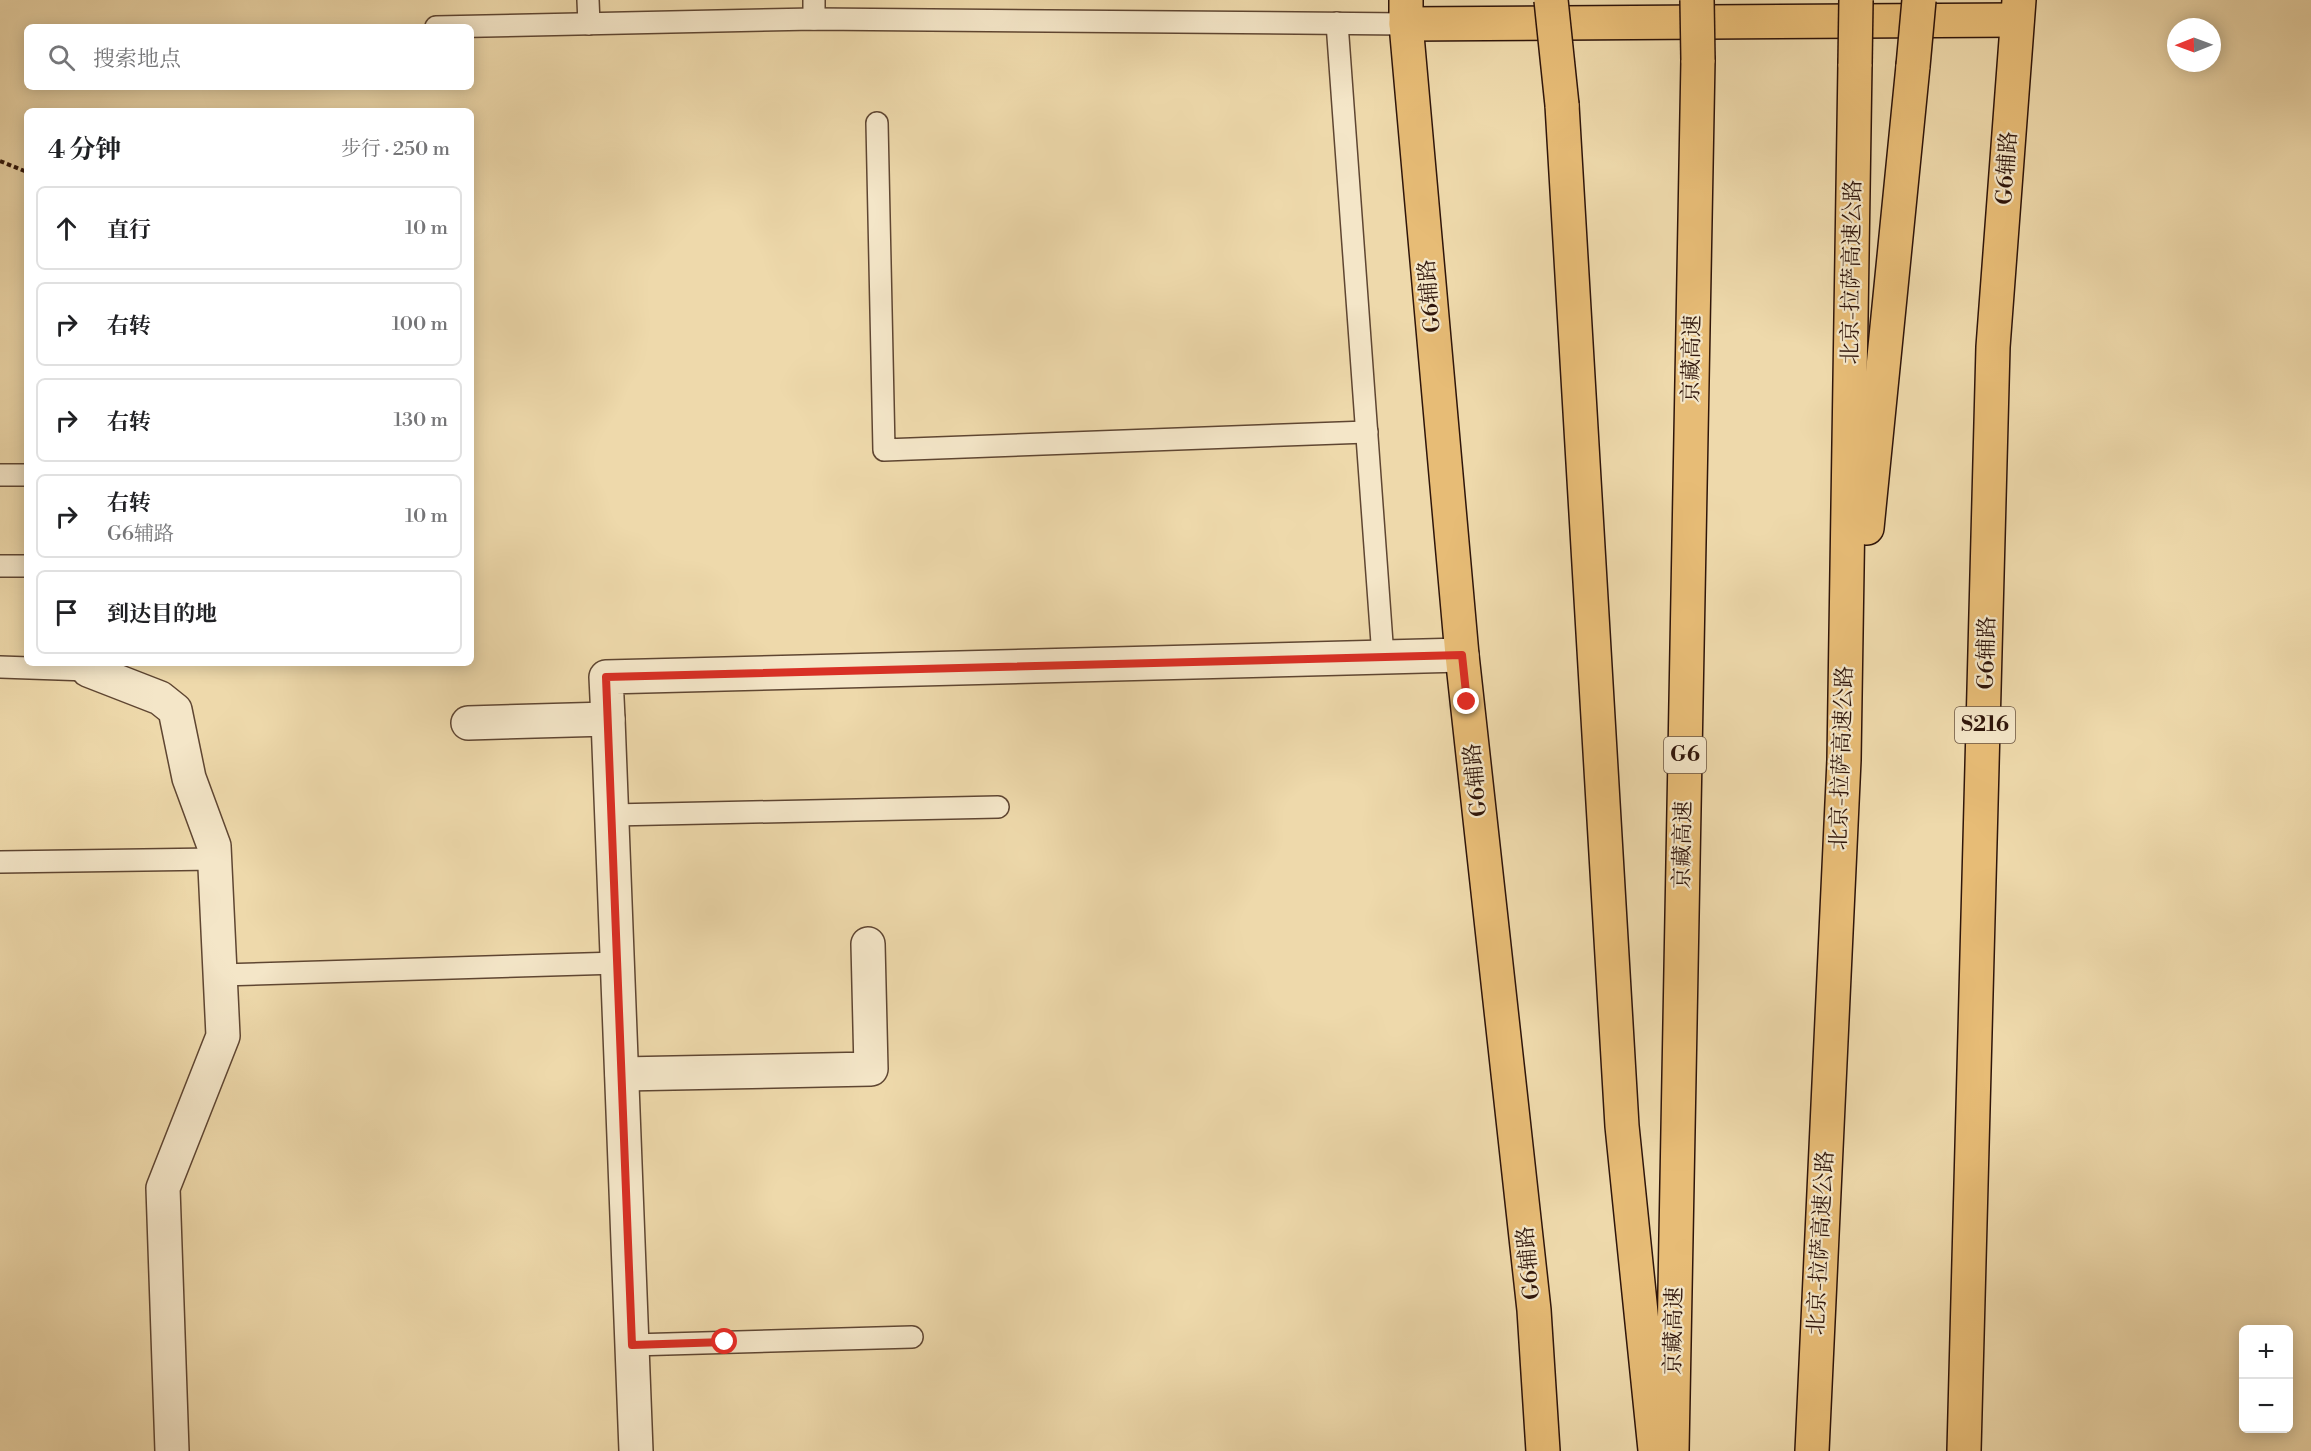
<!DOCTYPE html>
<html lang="zh">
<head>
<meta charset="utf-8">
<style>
  :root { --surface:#fff; --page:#f6f6f6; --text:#202124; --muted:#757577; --line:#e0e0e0 }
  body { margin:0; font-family:"Libre Bodoni","Noto Serif SC",serif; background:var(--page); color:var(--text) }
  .controls { position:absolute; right:18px; bottom:18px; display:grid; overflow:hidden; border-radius:9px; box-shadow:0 3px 15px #0003 }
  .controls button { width:54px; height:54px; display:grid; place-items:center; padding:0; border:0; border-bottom:2px solid var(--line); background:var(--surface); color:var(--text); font:30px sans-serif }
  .compass { position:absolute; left:2167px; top:18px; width:54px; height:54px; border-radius:50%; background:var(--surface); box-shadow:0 3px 15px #0003; rotate:269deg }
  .stop { position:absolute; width:18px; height:18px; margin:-14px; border:4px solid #d93025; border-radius:50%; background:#fff }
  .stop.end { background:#d93025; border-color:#fff; box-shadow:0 2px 6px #0008 }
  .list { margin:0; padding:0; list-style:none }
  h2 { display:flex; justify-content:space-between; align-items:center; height:78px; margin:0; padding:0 24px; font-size:26px }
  h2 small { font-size:20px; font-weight:400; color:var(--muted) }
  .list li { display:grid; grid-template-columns:39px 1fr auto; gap:18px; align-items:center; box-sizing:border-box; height:84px; margin:0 12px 12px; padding:0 12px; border:2px solid var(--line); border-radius:9px }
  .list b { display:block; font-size:22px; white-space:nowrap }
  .list p { margin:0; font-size:20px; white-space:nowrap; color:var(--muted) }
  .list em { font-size:20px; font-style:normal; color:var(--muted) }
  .icon { flex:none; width:33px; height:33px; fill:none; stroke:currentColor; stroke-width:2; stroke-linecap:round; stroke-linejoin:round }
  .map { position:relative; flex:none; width:2311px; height:1451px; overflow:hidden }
  .search { position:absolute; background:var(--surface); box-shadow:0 3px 15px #0003; left:24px; top:24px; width:450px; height:66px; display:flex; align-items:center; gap:15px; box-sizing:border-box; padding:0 21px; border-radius:9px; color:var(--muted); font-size:22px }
  .panel { position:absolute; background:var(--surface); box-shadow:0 3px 15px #0003; left:24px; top:108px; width:450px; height:558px; border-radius:9px }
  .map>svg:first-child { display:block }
</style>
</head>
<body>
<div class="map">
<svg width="2311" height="1451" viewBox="0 0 2311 1451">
  <rect width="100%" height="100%" fill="#eed9ab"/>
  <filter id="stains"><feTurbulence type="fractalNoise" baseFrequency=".00333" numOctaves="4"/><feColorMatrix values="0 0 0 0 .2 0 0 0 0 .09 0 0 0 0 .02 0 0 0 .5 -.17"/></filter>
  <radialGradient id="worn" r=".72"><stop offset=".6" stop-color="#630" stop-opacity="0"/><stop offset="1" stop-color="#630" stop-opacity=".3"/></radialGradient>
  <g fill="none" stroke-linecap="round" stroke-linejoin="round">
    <defs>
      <g id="lane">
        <path d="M588,0L589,24"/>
        <path d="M814,19V0"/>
        <path d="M1337,23L1383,657"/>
        <path d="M436,27L814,19L1406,24"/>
        <path d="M877,123L884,450L1367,432"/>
        <path d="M0,475H27"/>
        <path d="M0,566H27"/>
        <path d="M0,667L88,670"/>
        <path d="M612,815L998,807"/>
        <path d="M0,862L215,859"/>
        <path d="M220,975L618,963"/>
        <path d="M632,1345L912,1337"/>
      </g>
      <g id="street">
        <path d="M88,663V670L160,698L175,710L189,778L214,846L223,1036L163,1188L172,1451"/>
        <path d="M608,719L606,677L1462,655"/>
        <path d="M468,723L608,719L636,1451"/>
        <path d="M622,1074L871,1069L868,944"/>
      </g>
      <g id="primary">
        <path d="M1406,0V24L1462,655L1534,1310L1543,1451"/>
        <path d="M1406,24L2017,20"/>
        <path d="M1964,1451L1993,347L2019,0"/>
      </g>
      <g id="highway">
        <path d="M1562,105L1622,1126L1655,1450"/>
        <path d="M1867,528L1913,66"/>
        <path d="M1672,1451L1698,60"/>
        <path d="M1812,1451L1844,760L1855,64"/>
      </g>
    </defs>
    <!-- lane casing -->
    <use href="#lane" stroke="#5f4632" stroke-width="24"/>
    <!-- street casing -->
    <use href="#street" stroke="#5f4632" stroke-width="36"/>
    <!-- primary casing -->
    <use href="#primary" stroke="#2f150a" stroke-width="36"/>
    <!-- highway casing -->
    <use href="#highway" stroke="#2f150a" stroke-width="36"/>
    <!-- path -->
    <path stroke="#2f150a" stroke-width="4" stroke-dasharray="4.5 3" stroke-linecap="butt" d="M0,161L27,172"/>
    <!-- lane -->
    <use href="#lane" stroke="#f4e6c8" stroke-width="21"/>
    <!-- street -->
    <use href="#street" stroke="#f4e6c8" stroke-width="33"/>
    <!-- primary -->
    <use href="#primary" stroke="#e7bc76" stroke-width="33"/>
    <!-- highway -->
    <use href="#highway" stroke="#e7bc76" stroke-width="33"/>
    <defs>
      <g id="highway-bridge">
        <path d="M1551,0L1562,105"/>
        <path d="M1697,0L1698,60"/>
        <path d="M1855,64L1856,0"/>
        <path d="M1913,66L1919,0"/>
      </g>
    </defs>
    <!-- highway-bridge casing -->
    <use href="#highway-bridge" stroke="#2f150a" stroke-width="36" stroke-linecap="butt"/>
    <!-- highway-bridge -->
    <use href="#highway-bridge" stroke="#e7bc76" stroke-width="33"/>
  </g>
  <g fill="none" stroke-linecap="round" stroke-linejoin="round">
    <!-- route -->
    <path stroke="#d93025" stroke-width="8" d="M725,1342L632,1345L606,677L1462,655L1467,702"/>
  </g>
  <g text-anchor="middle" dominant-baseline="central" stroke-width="4.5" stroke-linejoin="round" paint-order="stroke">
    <!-- shield labels -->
    <g fill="#f4e6c8" stroke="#6a5443" stroke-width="1.5">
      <rect x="1955" y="707" width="60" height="36" rx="4.5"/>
      <rect x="1664" y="737" width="42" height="36" rx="4.5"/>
    </g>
    <g font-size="21" font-weight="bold" fill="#2f150a">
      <text x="1985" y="725">S216</text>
      <text x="1685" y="755">G6</text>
    </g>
    <!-- street labels -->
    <g font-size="22" fill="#2f150a" stroke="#f4e6c8">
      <text transform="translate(2007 168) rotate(-86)">G6辅路</text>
      <text transform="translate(1852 272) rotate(-89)">北京-拉萨高速公路</text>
      <text transform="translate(1430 296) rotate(-95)">G6辅路</text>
      <text transform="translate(1692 359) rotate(-89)">京藏高速</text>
      <text transform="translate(1987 653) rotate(-89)">G6辅路</text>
      <text transform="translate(1842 758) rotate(-88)">北京-拉萨高速公路</text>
      <text transform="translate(1476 780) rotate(-96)">G6辅路</text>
      <text transform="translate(1683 845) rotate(-89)">京藏高速</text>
      <text transform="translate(1821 1243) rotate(-87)">北京-拉萨高速公路</text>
      <text transform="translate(1529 1263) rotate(-96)">G6辅路</text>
      <text transform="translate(1674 1331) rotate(-89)">京藏高速</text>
    </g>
  </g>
  <rect width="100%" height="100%" filter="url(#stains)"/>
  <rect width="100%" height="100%" fill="url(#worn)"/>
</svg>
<div class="controls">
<button>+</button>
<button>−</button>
</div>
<svg class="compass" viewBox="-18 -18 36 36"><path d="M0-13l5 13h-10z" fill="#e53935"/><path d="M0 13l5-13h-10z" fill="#757577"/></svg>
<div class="stop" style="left:725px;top:1342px"></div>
<div class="stop end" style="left:1467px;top:702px"></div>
<div class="search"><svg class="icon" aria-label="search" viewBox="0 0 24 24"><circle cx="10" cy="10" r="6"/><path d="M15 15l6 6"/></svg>搜索地点</div>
<section class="panel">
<h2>4 分钟<small>步行 · 250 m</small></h2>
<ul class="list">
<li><svg class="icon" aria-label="ahead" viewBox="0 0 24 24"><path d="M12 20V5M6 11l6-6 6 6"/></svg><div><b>直行</b></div><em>10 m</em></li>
<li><svg class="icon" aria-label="right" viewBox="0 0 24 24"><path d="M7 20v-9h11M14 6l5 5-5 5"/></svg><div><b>右转</b></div><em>100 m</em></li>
<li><svg class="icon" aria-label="right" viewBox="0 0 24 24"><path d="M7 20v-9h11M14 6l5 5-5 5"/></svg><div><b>右转</b></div><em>130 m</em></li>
<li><svg class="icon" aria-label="right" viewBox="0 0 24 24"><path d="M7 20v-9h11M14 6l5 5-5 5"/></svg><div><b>右转</b><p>G6辅路</p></div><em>10 m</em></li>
<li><svg class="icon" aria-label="arrive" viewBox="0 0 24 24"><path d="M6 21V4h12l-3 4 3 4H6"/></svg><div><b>到达目的地</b></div></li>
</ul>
</section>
</div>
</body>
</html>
